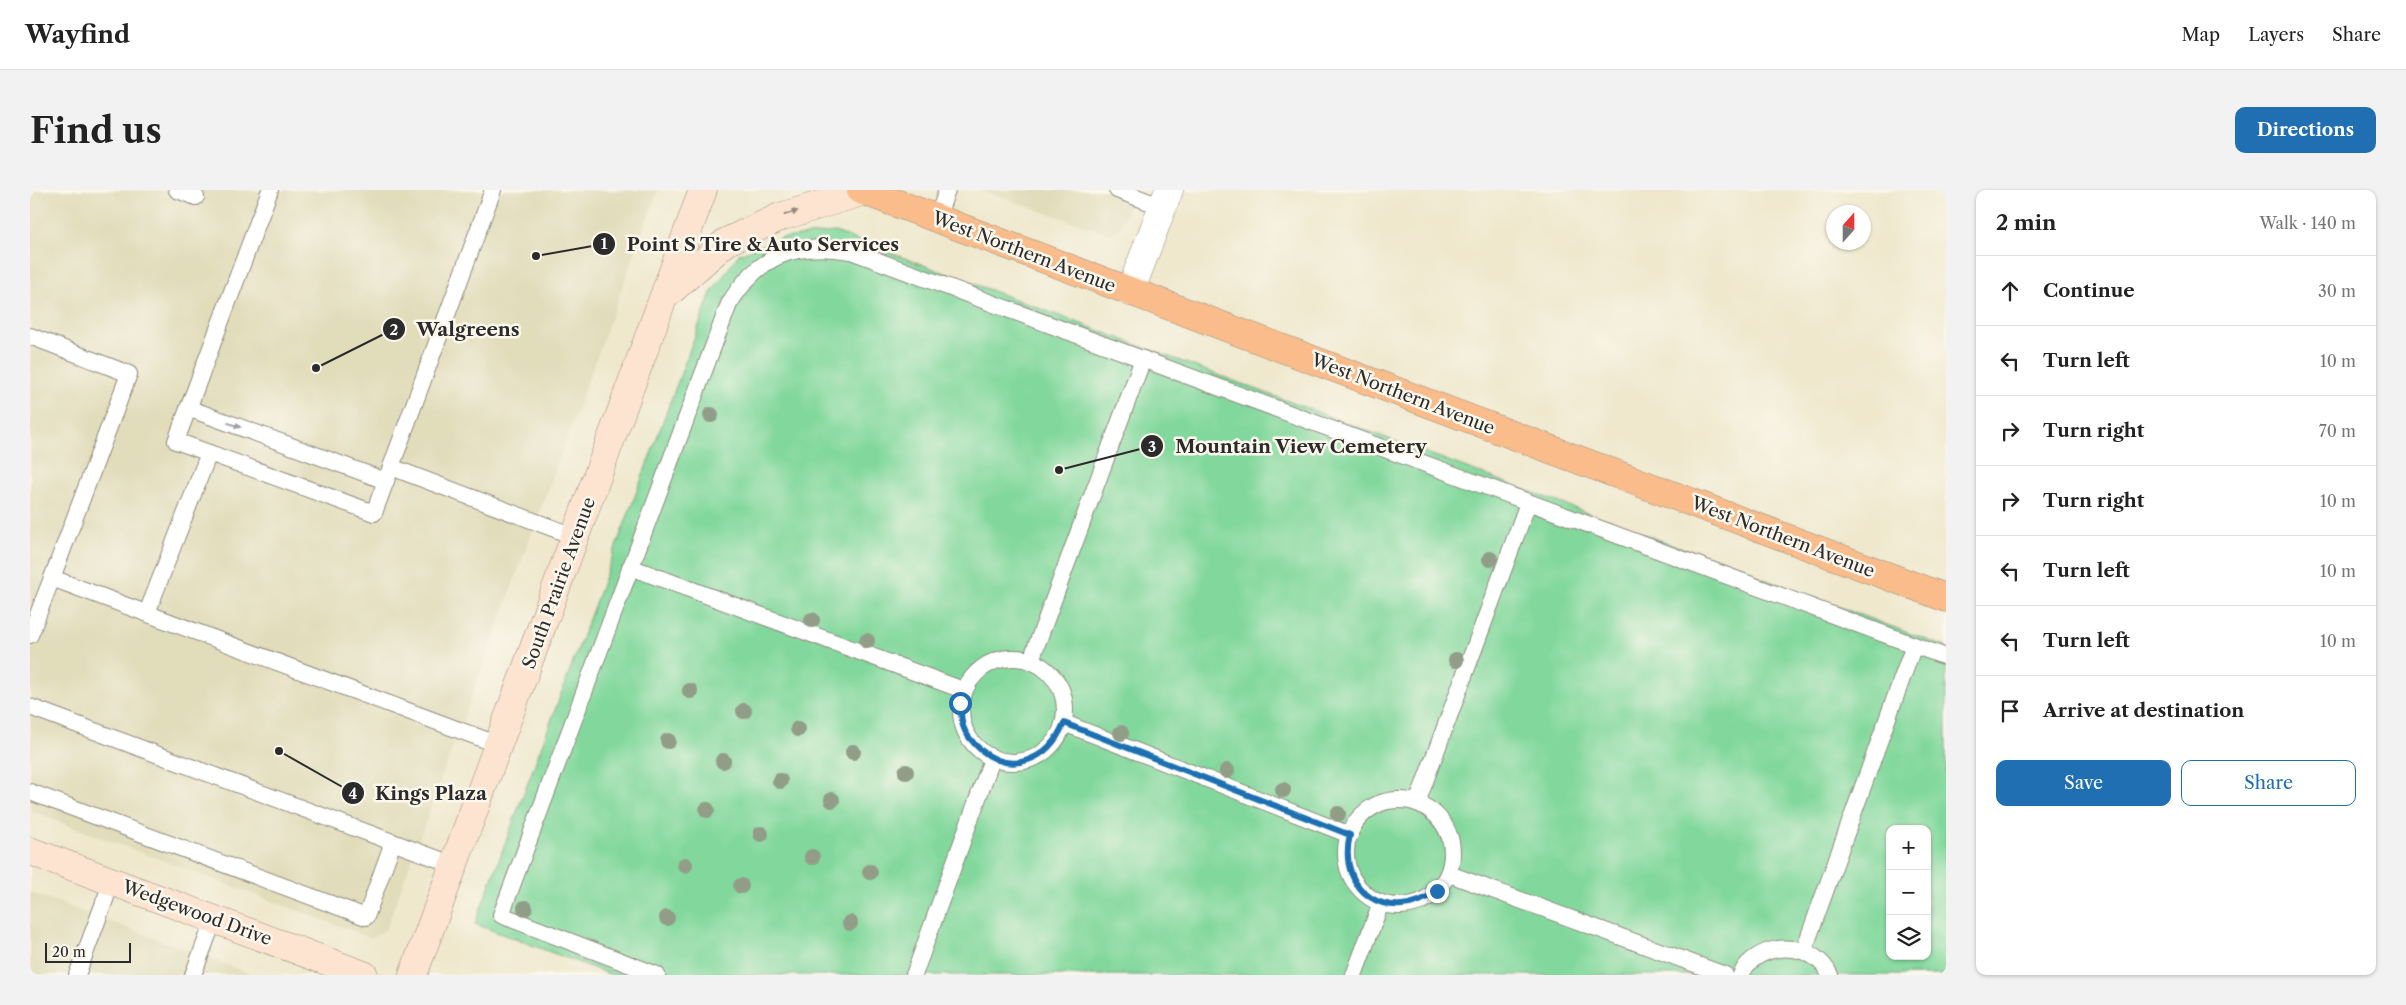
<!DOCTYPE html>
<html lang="en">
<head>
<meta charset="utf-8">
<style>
  :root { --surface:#fff; --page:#f2f2f2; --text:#222; --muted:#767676; --line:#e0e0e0; --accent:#1f6fb2 }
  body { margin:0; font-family:"Libre Caslon Text",serif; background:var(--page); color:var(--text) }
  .controls { position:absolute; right:15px; bottom:15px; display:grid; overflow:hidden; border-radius:10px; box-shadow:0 1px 4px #0004 }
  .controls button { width:45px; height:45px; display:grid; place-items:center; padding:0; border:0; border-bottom:1px solid var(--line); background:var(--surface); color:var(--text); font:25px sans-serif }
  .compass { position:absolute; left:1796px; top:15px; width:45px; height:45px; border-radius:50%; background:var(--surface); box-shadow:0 1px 4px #0004; rotate:21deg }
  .scale { position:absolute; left:15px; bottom:12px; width:86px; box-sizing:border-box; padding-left:5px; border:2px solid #2b2b2b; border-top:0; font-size:14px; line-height:18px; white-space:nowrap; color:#2b2b2b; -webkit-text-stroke:4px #fbf7ec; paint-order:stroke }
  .stop { position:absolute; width:15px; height:15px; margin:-11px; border:4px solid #1f6fb2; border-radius:50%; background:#fff }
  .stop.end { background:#1f6fb2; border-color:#fff; box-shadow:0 1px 5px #0008 }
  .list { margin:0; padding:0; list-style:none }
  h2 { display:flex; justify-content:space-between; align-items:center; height:65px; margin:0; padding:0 20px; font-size:21px }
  h2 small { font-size:16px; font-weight:400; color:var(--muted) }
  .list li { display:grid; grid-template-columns:32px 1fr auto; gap:15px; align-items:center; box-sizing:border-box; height:70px; padding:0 20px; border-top:1px solid var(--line) }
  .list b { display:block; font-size:19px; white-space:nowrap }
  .list em { font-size:16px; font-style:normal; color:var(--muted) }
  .actions { display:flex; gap:10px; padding:15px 20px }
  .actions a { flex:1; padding:11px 0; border:1px solid var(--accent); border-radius:10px; text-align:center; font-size:18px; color:var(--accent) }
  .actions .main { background:var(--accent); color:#fff }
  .icon { flex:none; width:28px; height:28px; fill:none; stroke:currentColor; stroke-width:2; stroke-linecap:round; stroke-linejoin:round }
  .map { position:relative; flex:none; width:1916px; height:785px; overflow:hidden; border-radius:10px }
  header { display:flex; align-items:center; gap:30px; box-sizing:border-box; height:70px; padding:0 25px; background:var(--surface); border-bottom:1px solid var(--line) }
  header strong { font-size:24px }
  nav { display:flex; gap:28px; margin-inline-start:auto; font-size:18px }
  .intro { display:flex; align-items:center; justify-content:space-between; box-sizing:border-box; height:120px; padding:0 30px }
  h1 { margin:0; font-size:35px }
  .button { padding:12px 22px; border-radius:10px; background:var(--accent); color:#fff; font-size:18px; font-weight:700 }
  main { display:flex; gap:30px; padding:0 30px }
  aside { flex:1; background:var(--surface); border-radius:10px; box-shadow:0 1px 4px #0004 }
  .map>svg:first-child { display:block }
</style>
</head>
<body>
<header>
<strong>Wayfind</strong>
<nav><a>Map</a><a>Layers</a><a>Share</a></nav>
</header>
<div class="intro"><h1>Find us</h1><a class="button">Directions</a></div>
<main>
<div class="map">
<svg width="1916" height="785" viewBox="0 0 1916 785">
  <rect width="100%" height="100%" fill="#fbf7ec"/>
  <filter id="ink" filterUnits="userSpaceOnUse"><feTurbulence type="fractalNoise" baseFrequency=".02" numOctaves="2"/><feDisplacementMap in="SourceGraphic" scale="10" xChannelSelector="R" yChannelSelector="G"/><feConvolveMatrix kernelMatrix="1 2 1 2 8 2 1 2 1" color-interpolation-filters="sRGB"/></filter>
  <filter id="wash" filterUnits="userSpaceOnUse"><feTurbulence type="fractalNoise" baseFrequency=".0096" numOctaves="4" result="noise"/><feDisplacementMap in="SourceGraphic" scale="20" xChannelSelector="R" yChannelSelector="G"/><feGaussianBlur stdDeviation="1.12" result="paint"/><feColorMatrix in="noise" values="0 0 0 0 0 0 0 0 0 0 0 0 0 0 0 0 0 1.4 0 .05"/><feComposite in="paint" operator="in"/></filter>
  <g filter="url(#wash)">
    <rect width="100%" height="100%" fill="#efe8cd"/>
    <!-- built -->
    <g fill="#e1dcba">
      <path d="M0,0H628L356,739L341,748L0,621Z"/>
      <path d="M950,0H1104L1091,35L1084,42L1076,43Z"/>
      <path d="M0,702L224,785H0Z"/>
    </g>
    <!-- green -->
    <path fill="#82d89c" stroke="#568264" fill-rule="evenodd" d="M805,42L1916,457V785H582L445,734L681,103L709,64L751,48ZM1860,639H1897V766H1860Z"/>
  </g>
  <g filter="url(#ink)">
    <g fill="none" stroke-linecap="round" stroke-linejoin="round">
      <defs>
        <g id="lane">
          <path d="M147,0L166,7"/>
          <path d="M240,0L146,251L344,323L463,0"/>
          <path d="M1087,0L1133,17"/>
          <path d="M907,29L917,0"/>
          <path d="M0,146L99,184L22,388L469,555"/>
          <path d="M158,218L356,291"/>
          <path d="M361,277L546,347"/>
          <path d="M600,377L933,500"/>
          <path d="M117,423L179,263"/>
          <path d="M0,445L22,388"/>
          <circle cx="983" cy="520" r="52"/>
          <path d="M1001,470L1113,169"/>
          <path d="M0,517L424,675"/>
          <path d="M1034,533L1320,645"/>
          <path d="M0,602L336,727L363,652"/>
          <circle cx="1369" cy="663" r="53"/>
          <path d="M1387,613L1498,313"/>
          <path d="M1419,684L1695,785"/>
          <path d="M1774,760L1884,455"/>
          <path d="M47,785L82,691"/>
          <path d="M163,785L184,729"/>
          <path d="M627,785L471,725L699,114C729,64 765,52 821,61L1916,467"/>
          <path d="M884,785L962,569"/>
          <path d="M1324,785L1351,713"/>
          <path d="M1711,785C1713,781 1716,775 1720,772C1744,750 1785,755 1800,785"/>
        </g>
        <path id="street" d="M1100,102L1139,0"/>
        <g id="secondary">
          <path d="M637,104L696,52L750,27L835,1"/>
          <path d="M0,661L334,785"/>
          <path d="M383,785L673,0"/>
        </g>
        <path id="primary" d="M831,0L1916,408"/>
      </defs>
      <!-- lane casing -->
      <use href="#lane" stroke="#8d8a7c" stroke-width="18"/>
      <!-- street casing -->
      <use href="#street" stroke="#8d8a7c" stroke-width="29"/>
      <!-- secondary casing -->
      <use href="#secondary" stroke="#8d8a7c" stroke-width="29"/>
      <!-- primary casing -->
      <use href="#primary" stroke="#8d8a7c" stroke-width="29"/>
      <!-- lane -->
      <use href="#lane" stroke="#fff" stroke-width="16"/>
      <!-- street -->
      <use href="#street" stroke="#fff" stroke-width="28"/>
      <!-- secondary -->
      <use href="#secondary" stroke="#fde4d0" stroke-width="28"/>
      <!-- primary -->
      <use href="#primary" stroke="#f9bc8a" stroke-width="28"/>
    </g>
    <!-- trees -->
    <g fill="#929d87">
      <circle cx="681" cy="225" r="8"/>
      <circle cx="1460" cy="369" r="8"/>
      <circle cx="782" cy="430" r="8"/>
      <circle cx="837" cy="451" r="8"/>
      <circle cx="1426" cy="470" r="8"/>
      <circle cx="660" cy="501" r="8"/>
      <circle cx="714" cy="521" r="8"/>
      <circle cx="768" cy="539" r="8"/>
      <circle cx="1091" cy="543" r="8"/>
      <circle cx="638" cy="551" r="8"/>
      <circle cx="823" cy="562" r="8"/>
      <circle cx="693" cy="571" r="8"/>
      <circle cx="1197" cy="581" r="8"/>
      <circle cx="876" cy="582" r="8"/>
      <circle cx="750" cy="591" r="8"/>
      <circle cx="1253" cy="600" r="8"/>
      <circle cx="802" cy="610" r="8"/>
      <circle cx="677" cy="620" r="8"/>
      <circle cx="1308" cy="624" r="8"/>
      <circle cx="731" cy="644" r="8"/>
      <circle cx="782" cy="667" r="8"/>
      <circle cx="655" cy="675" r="8"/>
      <circle cx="840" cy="682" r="8"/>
      <circle cx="711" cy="696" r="8"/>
      <circle cx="495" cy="718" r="8"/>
      <circle cx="637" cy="728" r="8"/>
      <circle cx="820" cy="733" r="8"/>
    </g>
    <!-- one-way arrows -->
    <defs><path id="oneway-solid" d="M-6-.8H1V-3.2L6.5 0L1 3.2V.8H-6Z" transform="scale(1.25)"/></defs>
    <use fill="#94887e" href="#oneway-solid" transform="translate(761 23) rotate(-17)"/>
    <use fill="#a0a0a0" href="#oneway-solid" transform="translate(204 235) rotate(20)"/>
  </g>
  <g fill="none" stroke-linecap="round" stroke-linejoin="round" filter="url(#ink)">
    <!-- route -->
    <path stroke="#1f6fb2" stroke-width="6" d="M930,513C931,520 931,529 933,536C936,546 943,553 951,560C983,586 1019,569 1034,533L1320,645C1306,702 1360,736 1407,701"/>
  </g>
  <g text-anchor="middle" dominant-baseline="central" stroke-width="5" stroke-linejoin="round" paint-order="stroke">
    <!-- street labels -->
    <g font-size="18" fill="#2b2b2b" stroke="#fbf7ec">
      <text transform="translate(994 62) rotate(21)">West Northern Avenue</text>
      <text transform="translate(1373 204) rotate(21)">West Northern Avenue</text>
      <text transform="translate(1753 347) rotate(21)">West Northern Avenue</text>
      <text transform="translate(529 393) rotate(-70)">South Prairie Avenue</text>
      <text transform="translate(167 723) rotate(20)">Wedgewood Drive</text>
    </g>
  </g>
  <!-- callouts -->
  <path fill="none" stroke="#2b2b2b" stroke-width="2" d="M506 66L574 54M286 178L364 139M1029 280L1122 256M249 561L323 603"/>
  <g fill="#2b2b2b" stroke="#fbf7ec" stroke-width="2">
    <circle cx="506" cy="66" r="5"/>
    <circle cx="286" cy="178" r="5"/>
    <circle cx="1029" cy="280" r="5"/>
    <circle cx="249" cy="561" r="5"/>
    <circle cx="574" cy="54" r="12"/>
    <circle cx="364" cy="139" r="12"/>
    <circle cx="1122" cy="256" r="12"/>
    <circle cx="323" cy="603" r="12"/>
  </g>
  <g font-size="15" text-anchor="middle" font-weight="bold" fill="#fff">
    <text x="574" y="59">1</text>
    <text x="364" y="145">2</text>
    <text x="1122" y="262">3</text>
    <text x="323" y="609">4</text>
  </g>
  <g font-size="19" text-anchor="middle" font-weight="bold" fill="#2b2b2b" stroke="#fbf7ec" stroke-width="5" stroke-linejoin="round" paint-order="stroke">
    <text x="733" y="61">Point S Tire &amp; Auto Services</text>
    <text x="438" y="146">Walgreens</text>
    <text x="1271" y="263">Mountain View Cemetery</text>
    <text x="401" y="610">Kings Plaza</text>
  </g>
</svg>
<div class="controls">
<button>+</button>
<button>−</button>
<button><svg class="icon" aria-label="layers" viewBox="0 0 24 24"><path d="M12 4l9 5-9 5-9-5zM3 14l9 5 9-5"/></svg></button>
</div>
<svg class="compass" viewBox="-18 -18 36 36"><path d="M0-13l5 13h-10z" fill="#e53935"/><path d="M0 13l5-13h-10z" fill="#767676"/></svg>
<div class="scale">20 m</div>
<div class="stop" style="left:930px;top:513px"></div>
<div class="stop end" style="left:1407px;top:701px"></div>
</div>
<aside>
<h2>2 min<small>Walk · 140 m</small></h2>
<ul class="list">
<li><svg class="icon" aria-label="ahead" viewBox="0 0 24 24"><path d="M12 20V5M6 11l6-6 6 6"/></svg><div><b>Continue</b></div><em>30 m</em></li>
<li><svg class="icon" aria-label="left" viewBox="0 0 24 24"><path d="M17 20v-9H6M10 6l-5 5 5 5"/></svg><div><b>Turn left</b></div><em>10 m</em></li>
<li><svg class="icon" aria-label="right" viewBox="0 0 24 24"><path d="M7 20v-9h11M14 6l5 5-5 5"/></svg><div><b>Turn right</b></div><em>70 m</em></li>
<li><svg class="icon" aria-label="right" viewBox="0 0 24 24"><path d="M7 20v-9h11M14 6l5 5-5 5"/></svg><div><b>Turn right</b></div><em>10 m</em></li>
<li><svg class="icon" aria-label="left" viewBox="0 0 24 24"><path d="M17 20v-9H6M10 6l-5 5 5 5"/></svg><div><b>Turn left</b></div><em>10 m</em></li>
<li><svg class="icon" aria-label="left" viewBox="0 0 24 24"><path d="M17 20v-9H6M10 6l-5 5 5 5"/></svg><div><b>Turn left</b></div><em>10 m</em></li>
<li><svg class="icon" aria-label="arrive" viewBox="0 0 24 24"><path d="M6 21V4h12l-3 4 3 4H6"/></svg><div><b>Arrive at destination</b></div></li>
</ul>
<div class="actions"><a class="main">Save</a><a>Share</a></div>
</aside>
</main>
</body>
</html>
